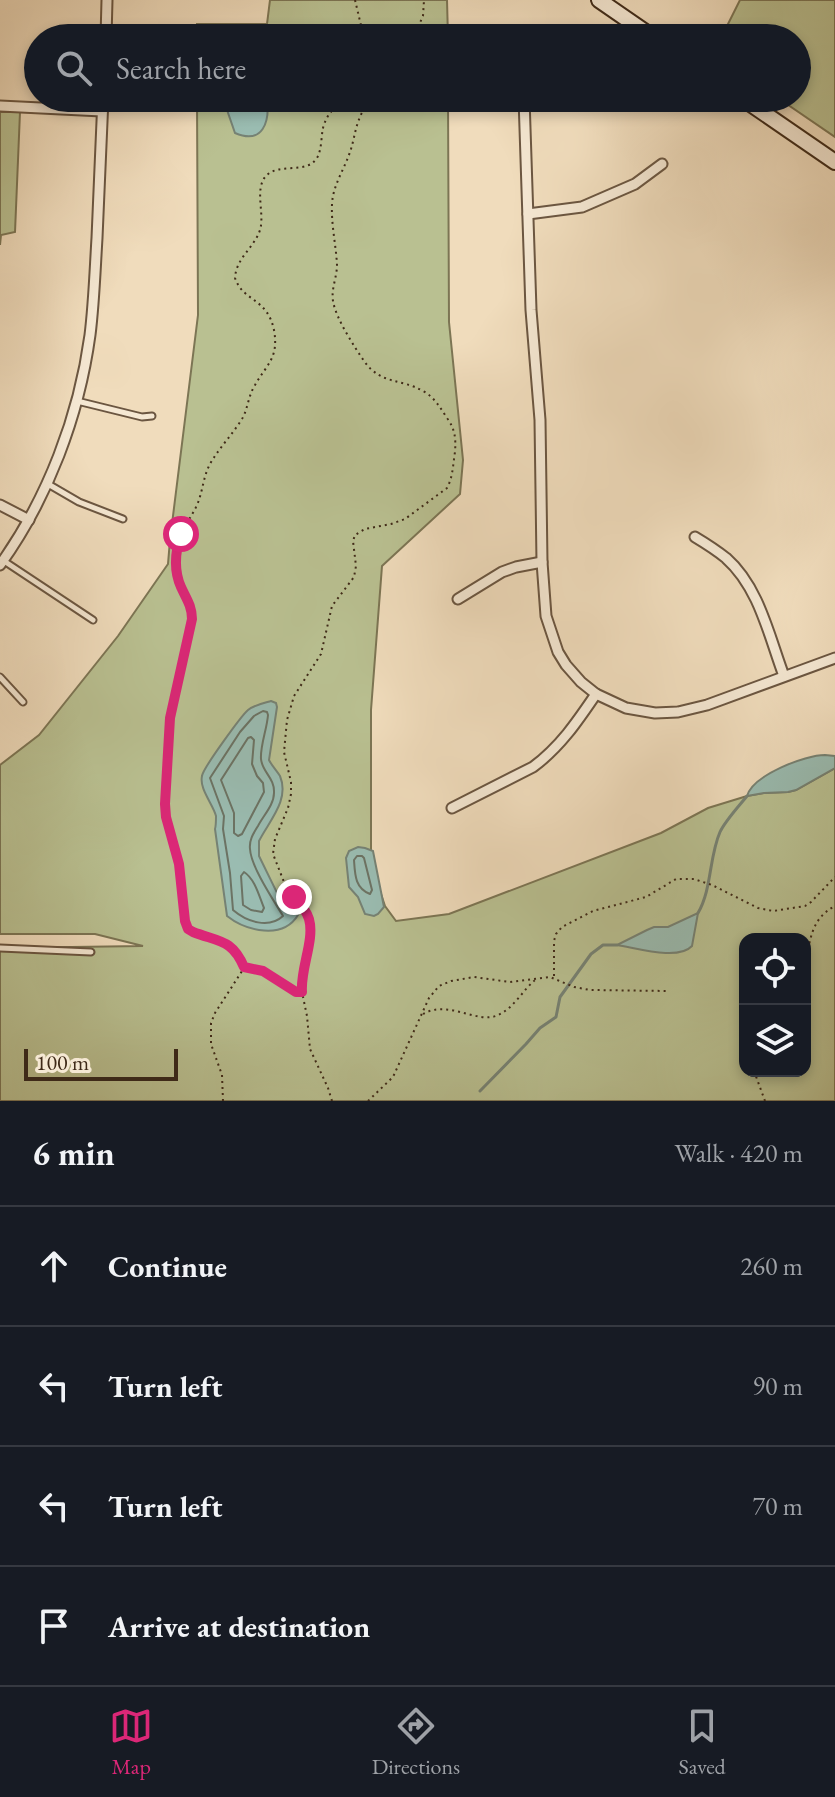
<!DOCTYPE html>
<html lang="en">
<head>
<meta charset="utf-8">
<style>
  :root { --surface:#171b24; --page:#242831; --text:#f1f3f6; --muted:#9ea1a6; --line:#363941; --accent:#db2777 }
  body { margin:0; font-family:"EB Garamond",serif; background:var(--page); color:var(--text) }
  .controls { position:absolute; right:24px; bottom:24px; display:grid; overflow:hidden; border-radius:16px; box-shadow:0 4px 12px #0003 }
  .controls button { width:72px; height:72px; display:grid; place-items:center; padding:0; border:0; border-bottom:2px solid var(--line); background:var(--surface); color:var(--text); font:40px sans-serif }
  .scale { position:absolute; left:24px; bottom:20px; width:154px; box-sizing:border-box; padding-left:8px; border:4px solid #3f2a18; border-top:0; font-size:22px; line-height:28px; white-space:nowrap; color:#3f2a18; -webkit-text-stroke:6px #f5e8d3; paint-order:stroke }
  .stop { position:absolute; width:24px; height:24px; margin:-18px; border:6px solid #db2777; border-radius:50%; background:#fff }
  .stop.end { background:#db2777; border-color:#fff; box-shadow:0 2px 8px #0008 }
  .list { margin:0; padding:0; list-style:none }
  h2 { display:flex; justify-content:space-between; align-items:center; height:104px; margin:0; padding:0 32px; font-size:34px }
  h2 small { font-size:26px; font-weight:400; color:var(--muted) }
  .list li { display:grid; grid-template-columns:52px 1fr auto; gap:24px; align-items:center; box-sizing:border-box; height:120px; padding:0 32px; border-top:2px solid var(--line) }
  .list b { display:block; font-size:30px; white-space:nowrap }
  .list em { font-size:26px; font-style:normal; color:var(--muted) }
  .icon { flex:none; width:44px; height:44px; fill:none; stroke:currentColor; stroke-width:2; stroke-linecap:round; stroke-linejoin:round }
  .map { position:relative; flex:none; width:835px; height:1101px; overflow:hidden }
  .search { position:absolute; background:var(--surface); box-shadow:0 4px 12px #0003; left:24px; right:24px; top:24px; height:88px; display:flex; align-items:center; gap:20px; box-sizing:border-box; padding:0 28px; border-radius:44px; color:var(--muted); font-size:30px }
  .sheet { height:584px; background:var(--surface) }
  nav { display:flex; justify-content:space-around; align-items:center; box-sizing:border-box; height:112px; border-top:2px solid var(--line); background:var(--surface); font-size:22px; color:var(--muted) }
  nav a { display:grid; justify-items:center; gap:4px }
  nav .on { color:var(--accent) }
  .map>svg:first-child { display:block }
</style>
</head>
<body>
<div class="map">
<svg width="835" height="1101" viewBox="0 0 835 1101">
  <rect width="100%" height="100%" fill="#f0dcbc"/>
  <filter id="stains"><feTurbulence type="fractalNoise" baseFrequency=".0025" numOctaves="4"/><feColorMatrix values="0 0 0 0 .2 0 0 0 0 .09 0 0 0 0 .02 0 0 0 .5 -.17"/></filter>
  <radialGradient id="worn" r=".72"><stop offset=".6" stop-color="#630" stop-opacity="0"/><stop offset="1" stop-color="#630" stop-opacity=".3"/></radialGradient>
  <!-- green -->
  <g fill="#b9c091" stroke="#7c7554" stroke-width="2" fill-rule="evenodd">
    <path d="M270,0H447L448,38H197V24H267Z"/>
    <path d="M740,0H835V137L778,98H797V38H721Z"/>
    <path d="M197,98H448L449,322L463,460L460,494L382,566L371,710V853L377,882L385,906L396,921L449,914L661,833L708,808L747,796L764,793L788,792L796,790L835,768V1101H0V948L143,946L95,934H0V765L39,735L118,636L168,564L170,540L198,315ZM745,939H805V1071H745Z"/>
    <path d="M0,112H20L15,232L1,235L0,245Z"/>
  </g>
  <!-- water -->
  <g fill="#9abcb1" stroke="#768274" stroke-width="2">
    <path d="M218,98H267C270,122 263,145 235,133L227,110Z"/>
    <path d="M271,701L276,703L277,707L269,760C272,766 277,771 280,776C290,800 269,821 259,841V856L280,899L298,915C283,940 246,931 227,916L215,829C216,826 216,819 216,816C213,804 199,789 202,776C203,768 242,715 248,710C254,705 264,703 271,701Z"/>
    <path d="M825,755L835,756V768L796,790L788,792L764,793L747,796C753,775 805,755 825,755Z"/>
    <path d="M358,847L365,848L373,851L384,907L378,914L374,916L365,914L358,897L349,887L346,858L349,851Z"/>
    <path d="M698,913L692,946C678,961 637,948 617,945L647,930L654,927H668Z"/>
  </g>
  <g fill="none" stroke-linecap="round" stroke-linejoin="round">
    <!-- shore -->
    <g stroke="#6c7364" stroke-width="2">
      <path d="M263,711L267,712L268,715C267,729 260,746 261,759C262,772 275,778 274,793C274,805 263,816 258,826C253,834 249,840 250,849C251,867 274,901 283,916C269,929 247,922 233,910L230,873L223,829L224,816L210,778L240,732L254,716Z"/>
      <path d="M248,738L251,737L254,740L252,764L257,776L263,783L264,792L242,834L238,836L234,833V813L221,780Z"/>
      <path d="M357,856H362L364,858L372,890L370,894C355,888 355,875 354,860Z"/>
      <path d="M244,872C255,879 259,896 264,908L262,912L251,910L243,905L241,876Z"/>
    </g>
    <!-- stream -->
    <g stroke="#768274" stroke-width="3">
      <path d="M698,913C712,889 709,857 720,832C725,821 739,806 747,796"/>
      <path d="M480,1091L526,1044L540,1028L556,1017L560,997L591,954L603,945H617"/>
    </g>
    <defs>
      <g id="lane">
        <path d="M77,401L142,417L152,416"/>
        <path d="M48,484L79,502L123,519"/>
        <path d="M4,561L93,620"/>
        <path d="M0,677L23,702"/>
        <path d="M0,948L91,952"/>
      </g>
      <g id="street">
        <path d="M106,38L107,0"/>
        <path d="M524,98L531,310L540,420L542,562L546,616L558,652L566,665L581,682L596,694L626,708L655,713L678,712L707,705L835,658"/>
        <path d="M0,106L102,111"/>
        <path d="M528,214L582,207L635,184L662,164"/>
        <path d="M0,505L29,520"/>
        <path d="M695,537C705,543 716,550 726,558C759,587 769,636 784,676"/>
        <path d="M0,565C48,498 79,416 90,335C94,303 95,270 97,238C99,191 101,145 103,98"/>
        <path d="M458,599L502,572L516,567L542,562"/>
        <path d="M452,808L533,767C560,747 577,722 596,694"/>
      </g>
      <g id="secondary">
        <path d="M599,0L654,38"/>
        <path d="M742,98L835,162"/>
      </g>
    </defs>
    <!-- lane casing -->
    <use href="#lane" stroke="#6b5641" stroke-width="9"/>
    <!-- street casing -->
    <use href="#street" stroke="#6b5641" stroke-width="13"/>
    <!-- secondary casing -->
    <use href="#secondary" stroke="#3f2a18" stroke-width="18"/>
    <!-- path -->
    <g stroke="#3f2a18" stroke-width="2" stroke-dasharray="2 4" stroke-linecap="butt">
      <path d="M355,0L364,38"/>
      <path d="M413,38L423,16L424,0"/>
      <path d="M244,967L239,956L227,943L214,938L195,933L187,927L184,918L179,864L165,810L170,718L192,619C191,588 169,580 178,543C182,528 191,518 197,505C203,491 203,477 210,464C219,448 232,435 242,419C248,409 248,396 255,385C267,364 279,358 274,330C267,297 243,302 235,278C236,258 254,248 260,230C265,214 254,189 266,176C279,162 306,175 317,158C322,149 321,137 323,128C326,115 335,107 344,98"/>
      <path d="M805,967C810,942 810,919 835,906"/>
      <path d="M246,968C269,970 280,987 301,992"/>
      <path d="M554,976V941L556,934L562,927L593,911L646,897L676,879H694L712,885L758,908L773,911L805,906L811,902L835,877"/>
      <path d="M423,1014C449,999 478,1025 498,1015C513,1009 523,990 535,980"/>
      <path d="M754,1071L765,1101"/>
      <path d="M223,1101L222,1075L211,1044V1023L215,1013L244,968"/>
      <path d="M332,1101L328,1088L310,1049L307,1016L302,992V973L310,931L309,918L284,882L273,854L275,839L288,808L291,794V782L284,752L287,720L294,696L321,654L332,606L354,577L356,566L353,541L355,535L365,529L391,524L405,519L447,488C453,477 453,464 455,452C456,438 455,429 447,418C440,407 434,397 423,391C400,378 381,385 364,361C354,346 336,319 333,301C331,289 337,277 337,265C336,245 331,224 332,204C333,185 344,170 350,152C354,141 355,128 360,117C363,109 369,103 375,98"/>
      <path d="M368,1101L393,1077L429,998L439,986L451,981L474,977L510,982L550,977L574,987L590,990L668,991"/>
    </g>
    <!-- lane -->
    <use href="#lane" stroke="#f5e8d3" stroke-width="5"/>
    <!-- street -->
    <use href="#street" stroke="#f5e8d3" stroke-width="9"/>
    <!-- secondary -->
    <use href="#secondary" stroke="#f5e8d3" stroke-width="14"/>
  </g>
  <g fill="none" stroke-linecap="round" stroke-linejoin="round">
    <!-- route -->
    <path stroke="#db2777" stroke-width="10" d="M181,534C175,552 173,569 181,587C186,598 192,606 192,619L170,718L165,804L166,817L179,864L185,921L188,929L193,932C219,942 232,939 244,967L263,971L296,992H302C300,969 315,940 309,919C306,910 300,903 294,897"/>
  </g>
  <rect width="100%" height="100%" filter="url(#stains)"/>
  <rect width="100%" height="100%" fill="url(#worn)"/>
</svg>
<div class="controls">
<button><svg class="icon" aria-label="locate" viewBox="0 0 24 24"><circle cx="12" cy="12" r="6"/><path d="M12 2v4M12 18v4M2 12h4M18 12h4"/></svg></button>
<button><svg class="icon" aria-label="layers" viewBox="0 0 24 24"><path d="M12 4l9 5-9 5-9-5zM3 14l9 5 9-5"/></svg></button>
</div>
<div class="scale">100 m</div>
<div class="stop" style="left:181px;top:534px"></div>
<div class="stop end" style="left:294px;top:897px"></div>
<div class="search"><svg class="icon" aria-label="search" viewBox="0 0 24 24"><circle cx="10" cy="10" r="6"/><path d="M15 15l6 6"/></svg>Search here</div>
</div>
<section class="sheet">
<h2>6 min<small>Walk · 420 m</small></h2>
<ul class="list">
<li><svg class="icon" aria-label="ahead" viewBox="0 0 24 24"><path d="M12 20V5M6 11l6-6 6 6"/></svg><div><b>Continue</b></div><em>260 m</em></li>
<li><svg class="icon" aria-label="left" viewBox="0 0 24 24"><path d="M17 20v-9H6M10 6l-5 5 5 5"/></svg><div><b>Turn left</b></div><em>90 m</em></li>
<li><svg class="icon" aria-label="left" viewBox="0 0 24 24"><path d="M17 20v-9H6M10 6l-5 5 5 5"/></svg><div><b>Turn left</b></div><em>70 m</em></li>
<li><svg class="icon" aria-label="arrive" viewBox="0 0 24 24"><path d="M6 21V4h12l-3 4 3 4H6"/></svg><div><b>Arrive at destination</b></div></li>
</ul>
</section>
<nav>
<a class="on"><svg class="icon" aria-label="map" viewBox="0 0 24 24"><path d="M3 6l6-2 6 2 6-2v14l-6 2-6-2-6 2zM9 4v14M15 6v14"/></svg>Map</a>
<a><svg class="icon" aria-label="directions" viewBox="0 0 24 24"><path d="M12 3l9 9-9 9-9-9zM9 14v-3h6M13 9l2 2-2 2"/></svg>Directions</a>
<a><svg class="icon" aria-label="saved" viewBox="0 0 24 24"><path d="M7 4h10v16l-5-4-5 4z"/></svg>Saved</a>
</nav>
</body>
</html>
